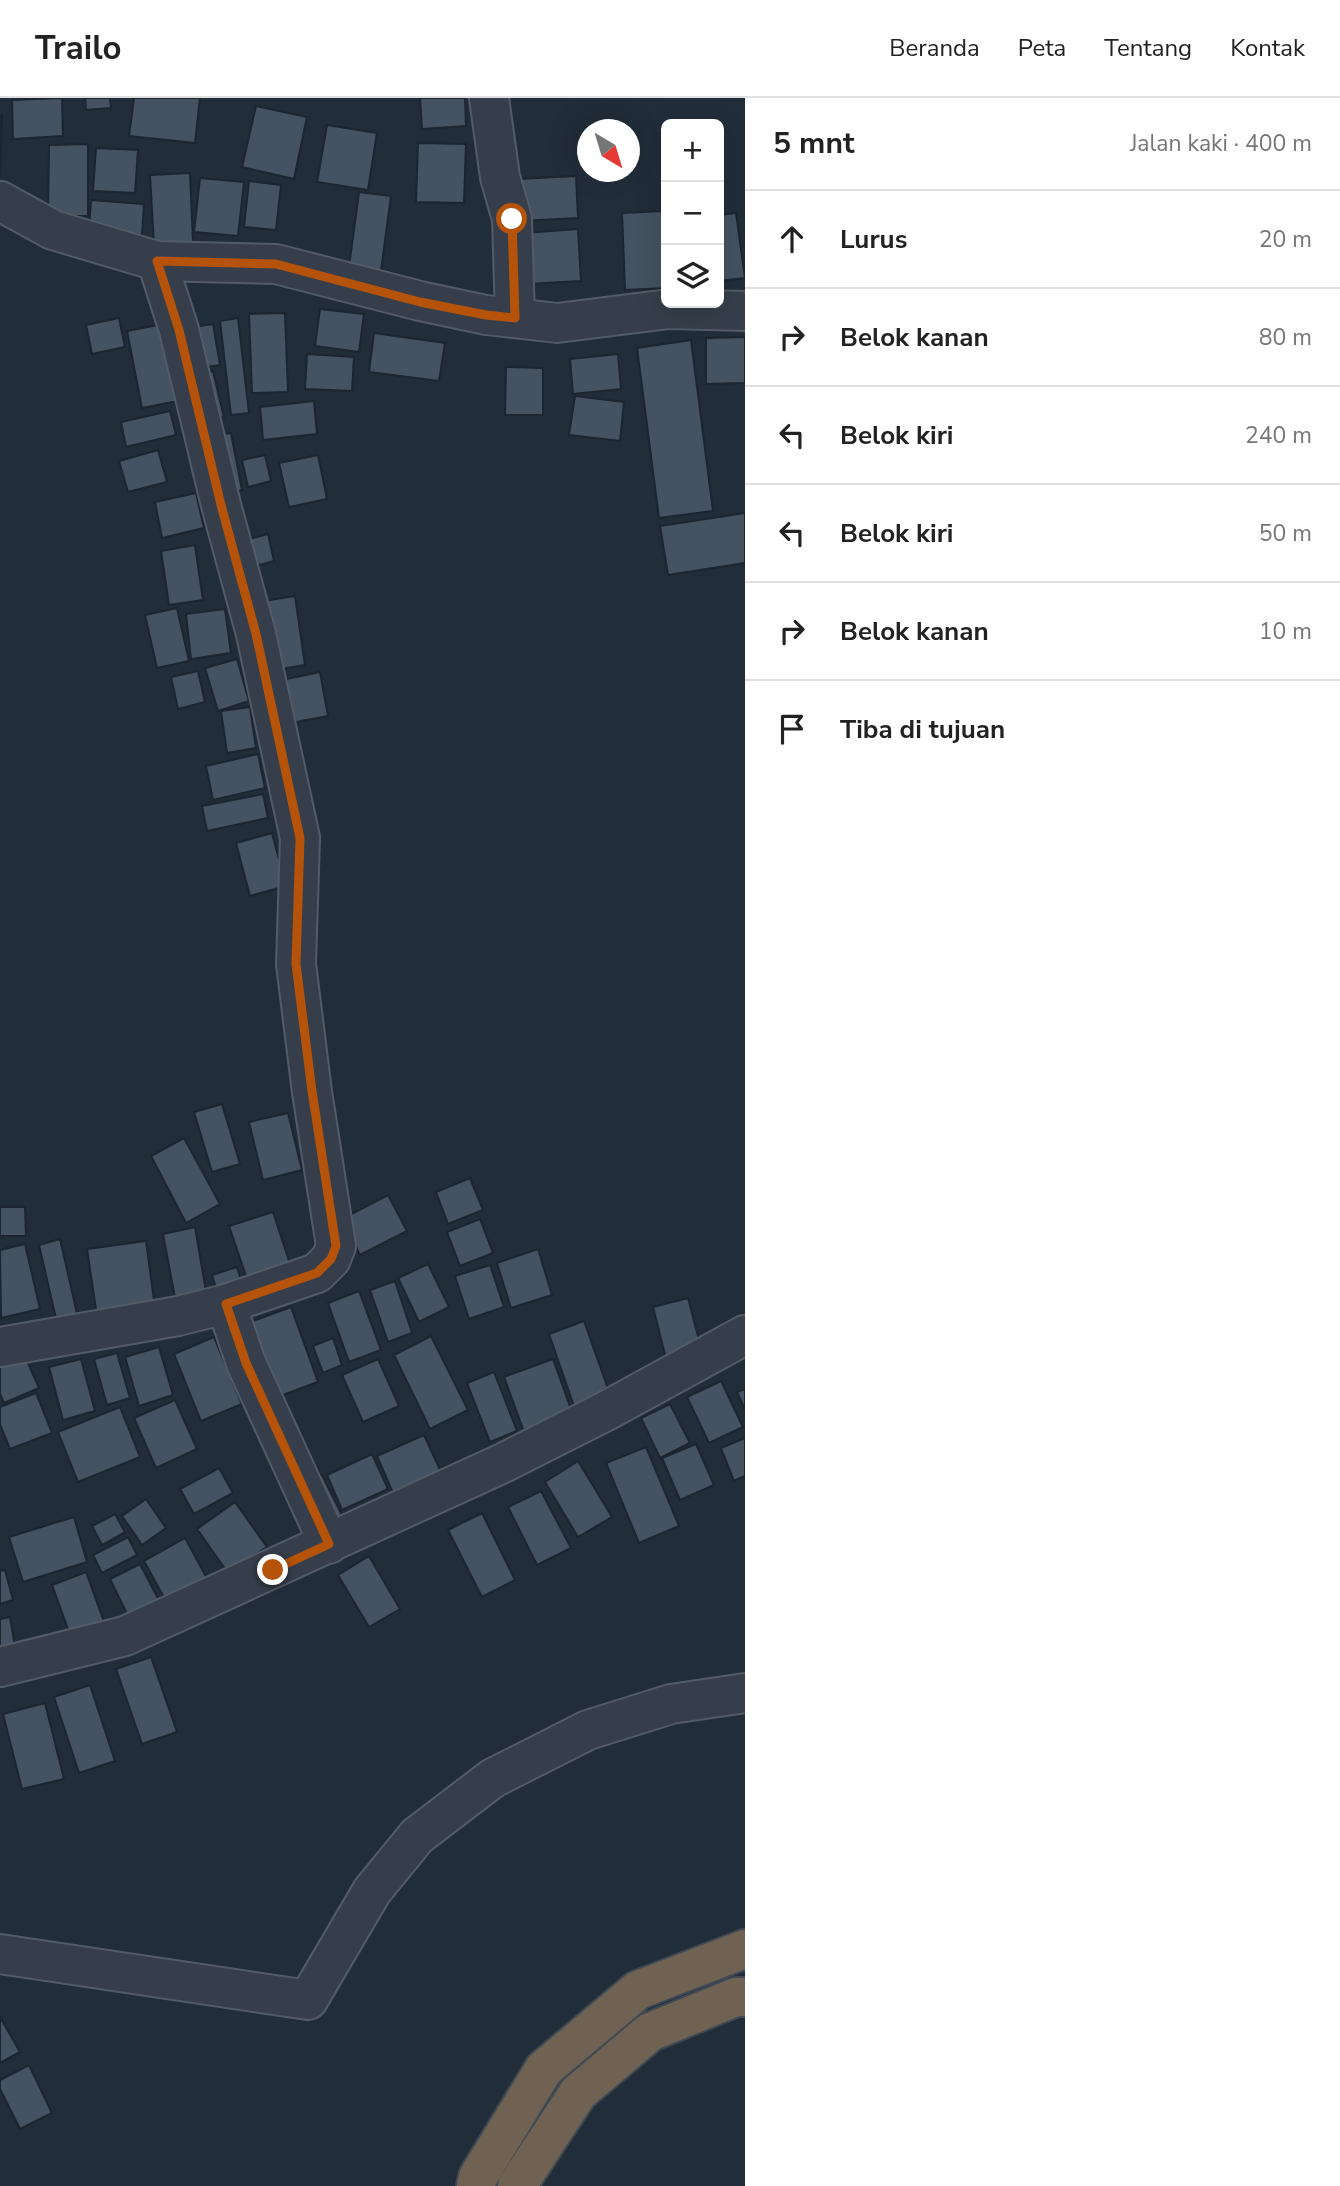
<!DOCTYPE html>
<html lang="id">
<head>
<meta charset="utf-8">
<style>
  :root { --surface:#fff; --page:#f6f6f6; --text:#222; --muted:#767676; --line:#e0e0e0 }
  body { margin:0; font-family:"Nunito Sans",sans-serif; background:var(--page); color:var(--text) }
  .controls { position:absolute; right:21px; top:21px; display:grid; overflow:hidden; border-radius:10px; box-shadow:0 7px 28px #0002 }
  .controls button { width:63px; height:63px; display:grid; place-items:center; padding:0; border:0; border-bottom:2px solid var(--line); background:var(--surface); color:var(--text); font:35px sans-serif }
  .compass { position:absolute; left:577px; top:21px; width:63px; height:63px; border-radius:50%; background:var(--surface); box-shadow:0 7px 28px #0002; rotate:142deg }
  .stop { position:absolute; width:21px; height:21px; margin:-16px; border:5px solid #b45309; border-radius:50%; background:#fff }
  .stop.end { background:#b45309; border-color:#fff; box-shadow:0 2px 7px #0008 }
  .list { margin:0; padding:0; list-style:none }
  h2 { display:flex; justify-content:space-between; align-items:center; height:91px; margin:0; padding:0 28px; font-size:30px }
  h2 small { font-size:23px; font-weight:400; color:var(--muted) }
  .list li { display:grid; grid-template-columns:46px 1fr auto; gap:21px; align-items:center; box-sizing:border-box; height:98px; padding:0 28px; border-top:2px solid var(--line) }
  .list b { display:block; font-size:26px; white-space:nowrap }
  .list em { font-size:23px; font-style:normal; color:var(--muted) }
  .icon { flex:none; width:38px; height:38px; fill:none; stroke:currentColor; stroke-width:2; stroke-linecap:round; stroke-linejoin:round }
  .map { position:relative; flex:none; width:745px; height:2088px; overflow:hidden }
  header { display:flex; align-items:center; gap:42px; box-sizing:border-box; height:98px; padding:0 35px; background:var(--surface); border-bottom:2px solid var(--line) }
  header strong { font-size:33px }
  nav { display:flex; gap:38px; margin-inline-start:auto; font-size:24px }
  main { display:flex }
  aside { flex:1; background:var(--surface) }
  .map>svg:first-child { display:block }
</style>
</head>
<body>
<header>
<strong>Trailo</strong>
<nav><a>Beranda</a><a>Peta</a><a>Tentang</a><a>Kontak</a></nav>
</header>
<main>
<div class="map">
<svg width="745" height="2088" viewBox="0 0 745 2088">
  <rect width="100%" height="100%" fill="#212d39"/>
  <!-- building -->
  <g fill="#445261" stroke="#1c2530" stroke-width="2">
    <path d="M62,0L63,38L13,41L12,2Z"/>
    <path d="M85,0H110L111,10L86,12Z"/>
    <path d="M134,0H200L195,45L129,38Z"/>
    <path d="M420,0H465L466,28L422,31Z"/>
    <path d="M256,8L307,19L294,81L242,69Z"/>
    <path d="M0,16H2L0,79Z"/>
    <path d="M327,27L377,35L368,92L317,84Z"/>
    <path d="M418,45L466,46L464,105L416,104Z"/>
    <path d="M88,46V118H48L49,47Z"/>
    <path d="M96,50L138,52L135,95L93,93Z"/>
    <path d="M190,75L193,145L154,147L150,77Z"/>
    <path d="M576,78L578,120L519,123L517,81Z"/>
    <path d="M200,80L244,84L238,138L194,134Z"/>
    <path d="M249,83L281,87L276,132L244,129Z"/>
    <path d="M359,94L391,98L380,180L348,176Z"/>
    <path d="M91,102L144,106L142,137L89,133Z"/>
    <path d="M663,113L666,190L625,192L622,115Z"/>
    <path d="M736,115L745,180L719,183V117Z"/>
    <path d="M578,131L581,183L527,186L524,135Z"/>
    <path d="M320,211L364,216L359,254L315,248Z"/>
    <path d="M285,215L288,294L252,295L249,216Z"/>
    <path d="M119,220L125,249L92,256L86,227Z"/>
    <path d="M238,220L249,315L231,317L220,223Z"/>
    <path d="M163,226L178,303L142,310L127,233Z"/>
    <path d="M213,226L220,267L193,271L187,230Z"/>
    <path d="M374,235L445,245L439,283L369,274Z"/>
    <path d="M745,239V285L706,286V240Z"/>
    <path d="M691,242L713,413L659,420L637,250Z"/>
    <path d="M307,256L354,259L352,293L305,291Z"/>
    <path d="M618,256L621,291L573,296L570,261Z"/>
    <path d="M506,269L543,270V317H505Z"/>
    <path d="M213,273L224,319L208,323L196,278Z"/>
    <path d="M575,298L624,304L620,343L569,337Z"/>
    <path d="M314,303L317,336L263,342L260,309Z"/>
    <path d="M170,313L176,337L126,349L121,324Z"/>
    <path d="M231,335L242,392L221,396L211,338Z"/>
    <path d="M158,352L167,384L128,394L119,363Z"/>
    <path d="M265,357L271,383L248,389L242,362Z"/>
    <path d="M318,357L327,401L289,409L279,365Z"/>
    <path d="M196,395L204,430L162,440L155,404Z"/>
    <path d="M745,415V465L668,477L660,428Z"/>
    <path d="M268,436L274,463L247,470L241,443Z"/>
    <path d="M195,447L203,502L169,507L161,453Z"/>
    <path d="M295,498L305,567L269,573L258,504Z"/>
    <path d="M177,510L189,563L157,570L145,517Z"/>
    <path d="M225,511L231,555L191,561L186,516Z"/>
    <path d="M237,561L249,603L218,613L205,570Z"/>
    <path d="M198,573L205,604L178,611L171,579Z"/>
    <path d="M320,574L328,618L280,627L272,584Z"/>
    <path d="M250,609L256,650L227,655L221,613Z"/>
    <path d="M258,656L265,690L213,702L206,668Z"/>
    <path d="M263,696L268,720L207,733L202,708Z"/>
    <path d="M272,735L286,788L250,798L236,745Z"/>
    <path d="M222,1006L240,1066L212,1074L194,1014Z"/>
    <path d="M288,1015L302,1072L263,1082L249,1024Z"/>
    <path d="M184,1040L220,1106L186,1125L151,1058Z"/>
    <path d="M470,1080L483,1112L448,1126L436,1094Z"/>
    <path d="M388,1097L407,1133L360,1157L342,1121Z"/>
    <path d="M0,1109H25L26,1138H0Z"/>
    <path d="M273,1114L291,1169L248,1184L229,1128Z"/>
    <path d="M480,1121L493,1155L460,1168L447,1134Z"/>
    <path d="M195,1129L208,1205L177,1211L163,1136Z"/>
    <path d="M60,1141L79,1224L58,1229L39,1147Z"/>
    <path d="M146,1143L156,1217L98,1225L87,1151Z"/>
    <path d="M25,1146L40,1211L1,1220L0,1152Z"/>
    <path d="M538,1151L552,1197L511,1210L497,1165Z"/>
    <path d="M428,1166L449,1209L419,1224L398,1180Z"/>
    <path d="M490,1167L504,1209L469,1221L455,1178Z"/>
    <path d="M237,1169L245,1195L220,1203L212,1177Z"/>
    <path d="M395,1183L412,1235L388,1244L370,1192Z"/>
    <path d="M359,1193L381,1252L349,1264L328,1205Z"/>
    <path d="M688,1200L702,1253L666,1261L653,1209Z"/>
    <path d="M291,1209L318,1284L272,1301L245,1226Z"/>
    <path d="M584,1223L612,1302L576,1314L549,1236Z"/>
    <path d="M431,1238L468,1312L430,1331L394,1257Z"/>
    <path d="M214,1239L242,1306L201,1323L174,1256Z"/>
    <path d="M333,1240L342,1267L323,1275L313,1248Z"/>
    <path d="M159,1249L173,1297L139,1308L125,1259Z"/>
    <path d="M117,1255L130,1300L107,1307L94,1261Z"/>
    <path d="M24,1256L39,1290L4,1305L0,1296V1266Z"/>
    <path d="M81,1261L95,1313L63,1322L49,1269Z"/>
    <path d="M378,1261L399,1308L363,1324L342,1277Z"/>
    <path d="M553,1261L573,1317L524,1334L504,1279Z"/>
    <path d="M494,1274L517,1333L490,1344L467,1285Z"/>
    <path d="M721,1283L743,1329L709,1345L687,1299Z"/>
    <path d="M745,1291V1312L737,1294Z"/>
    <path d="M36,1295L52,1335L10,1351L0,1326V1309Z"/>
    <path d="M175,1302L197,1351L156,1370L134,1320Z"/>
    <path d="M670,1306L690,1345L660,1360L641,1320Z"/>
    <path d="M120,1309L140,1359L78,1384L58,1334Z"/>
    <path d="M424,1337L441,1374L393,1395L377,1358Z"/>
    <path d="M745,1340V1378L734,1383L721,1350Z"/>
    <path d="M696,1346L714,1387L680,1402L662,1360Z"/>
    <path d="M646,1349L679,1428L639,1445L606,1365Z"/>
    <path d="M372,1356L388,1391L342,1412L327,1377Z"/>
    <path d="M578,1363L612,1419L578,1439L545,1384Z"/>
    <path d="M219,1370L233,1395L194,1416L180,1391Z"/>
    <path d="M322,1377L342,1417L326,1426L306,1385Z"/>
    <path d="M541,1393L571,1450L537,1467L508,1409Z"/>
    <path d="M146,1401L166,1430L142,1447L122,1418Z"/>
    <path d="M235,1404L267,1449L228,1475L197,1431Z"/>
    <path d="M482,1415L515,1482L482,1499L448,1432Z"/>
    <path d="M115,1416L125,1434L102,1447L92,1428Z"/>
    <path d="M74,1419L87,1464L23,1484L9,1439Z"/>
    <path d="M128,1439L137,1457L102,1475L93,1457Z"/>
    <path d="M185,1440L208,1482L167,1505L144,1463Z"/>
    <path d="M369,1458L400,1511L369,1529L338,1477Z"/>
    <path d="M140,1466L163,1510L132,1526L110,1481Z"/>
    <path d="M5,1472L13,1502L0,1506V1473Z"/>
    <path d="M86,1474L106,1529L72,1542L52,1487Z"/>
    <path d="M10,1519L16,1554L0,1557V1521Z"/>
    <path d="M151,1559L177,1634L142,1646L116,1571Z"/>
    <path d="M90,1587L115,1663L79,1675L54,1599Z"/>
    <path d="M45,1605L64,1681L22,1691L3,1616Z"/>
    <path d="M0,1919L20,1954L0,1965Z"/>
    <path d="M29,1967L52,2015L20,2031L0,1991V1982Z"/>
  </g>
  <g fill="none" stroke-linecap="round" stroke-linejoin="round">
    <defs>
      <g id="minor">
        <path d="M489,0L500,79L512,121L515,220"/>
        <path d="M0,103L53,132L157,163L276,166L420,203L486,217L557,225L669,211L745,213"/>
        <path d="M226,1206L246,1265L329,1446"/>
        <path d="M0,1249L178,1218L226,1206L317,1175L331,1161L336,1148L312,994L296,866L300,740L256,536L221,407L179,232L157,163"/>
        <path d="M0,1569L125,1538L503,1365L606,1313L745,1237"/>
        <path d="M0,1856L308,1902L372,1793L417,1738L493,1680L588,1632L671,1606L745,1595"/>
      </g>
      <g id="highway">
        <path d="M476,2088L478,2079L544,1971L638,1892L745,1851"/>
        <path d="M517,2088L578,1995L650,1934L736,1899H745"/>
      </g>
    </defs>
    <!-- minor casing -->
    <use href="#minor" stroke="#525c67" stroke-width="42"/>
    <!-- highway casing -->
    <use href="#highway" stroke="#3f4954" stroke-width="42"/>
    <!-- minor -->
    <use href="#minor" stroke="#353e4a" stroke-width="38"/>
    <!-- highway -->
    <use href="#highway" stroke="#706252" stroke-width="38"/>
  </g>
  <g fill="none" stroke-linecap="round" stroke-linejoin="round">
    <!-- route -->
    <path stroke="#b45309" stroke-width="9" d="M273,1472L329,1446L246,1265L226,1206L317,1175L331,1161L336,1148L312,993L296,866L300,740L256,536L221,407L179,232L157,163L276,166L420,204L486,217L515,220L512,121"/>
  </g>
</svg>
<div class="controls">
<button>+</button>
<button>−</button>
<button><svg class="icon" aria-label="layers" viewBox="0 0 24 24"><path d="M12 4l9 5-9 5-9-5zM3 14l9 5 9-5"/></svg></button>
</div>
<svg class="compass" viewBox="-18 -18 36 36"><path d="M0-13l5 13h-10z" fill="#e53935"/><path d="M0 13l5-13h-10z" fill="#767676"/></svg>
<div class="stop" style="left:512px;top:121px"></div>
<div class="stop end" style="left:273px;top:1472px"></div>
</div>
<aside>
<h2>5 mnt<small>Jalan kaki · 400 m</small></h2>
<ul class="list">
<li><svg class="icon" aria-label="ahead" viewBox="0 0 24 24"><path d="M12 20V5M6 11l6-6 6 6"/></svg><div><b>Lurus</b></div><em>20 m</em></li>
<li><svg class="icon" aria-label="right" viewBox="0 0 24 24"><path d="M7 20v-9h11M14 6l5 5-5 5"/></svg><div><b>Belok kanan</b></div><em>80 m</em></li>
<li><svg class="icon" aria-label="left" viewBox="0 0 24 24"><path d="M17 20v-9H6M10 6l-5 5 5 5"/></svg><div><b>Belok kiri</b></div><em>240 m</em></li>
<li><svg class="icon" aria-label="left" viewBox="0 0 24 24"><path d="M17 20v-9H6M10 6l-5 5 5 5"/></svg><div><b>Belok kiri</b></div><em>50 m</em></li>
<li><svg class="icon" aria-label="right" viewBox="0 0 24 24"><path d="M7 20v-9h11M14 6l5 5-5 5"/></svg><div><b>Belok kanan</b></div><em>10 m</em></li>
<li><svg class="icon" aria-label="arrive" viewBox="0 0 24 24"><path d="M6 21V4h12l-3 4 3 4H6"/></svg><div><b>Tiba di tujuan</b></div></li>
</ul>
</aside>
</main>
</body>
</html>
